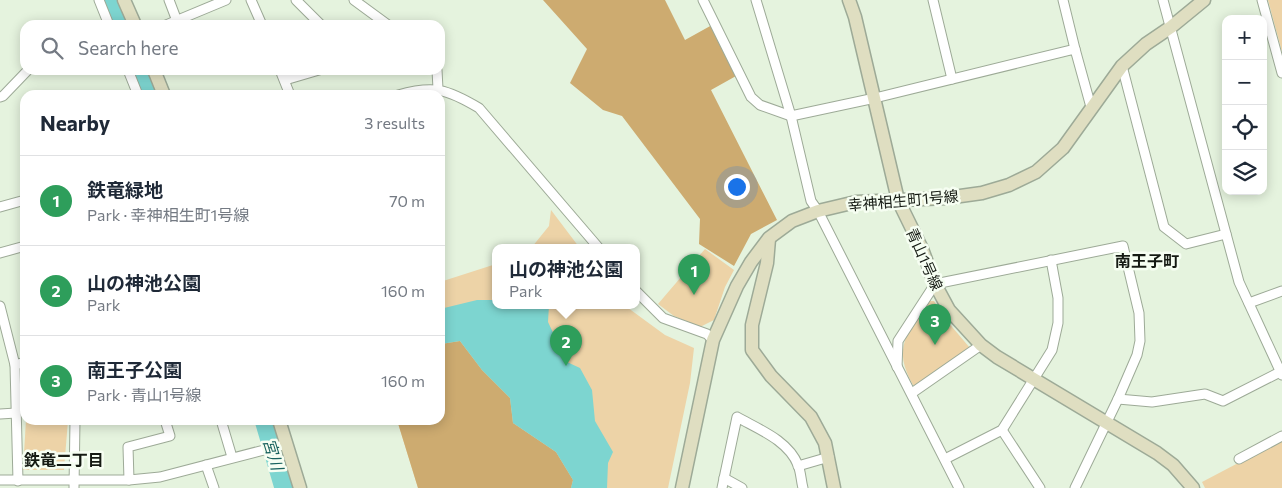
<!DOCTYPE html>
<html lang="en">
<head>
<meta charset="utf-8">
<style>
  :root { --surface:#fff; --page:#f6f6f7; --text:#1f2937; --muted:#747a83; --line:#e0e1e3; --accent:#db2777 }
  body { margin:0; font-family:Commissioner,"Noto Sans JP",sans-serif; background:var(--page); color:var(--text) }
  .controls { position:absolute; right:15px; top:15px; display:grid; overflow:hidden; border-radius:10px; box-shadow:0 2px 12px #0003 }
  .controls button { width:45px; height:45px; display:grid; place-items:center; padding:0; border:0; border-bottom:1px solid var(--line); background:var(--surface); color:var(--text); font:25px sans-serif }
  .you { position:absolute; left:736px; top:186px; width:18px; height:18px; margin:-12px; border:4px solid #fff; border-radius:50%; background:#1a73e8; box-shadow:0 0 0 8px #1a73e833 }
  .badge { display:grid; place-items:center; width:32px; height:32px; border-radius:50%; background:var(--accent); color:#fff; font-size:16px; font-weight:700 }
  .pin { position:absolute; translate:-50% -41px; filter:drop-shadow(0 1px 2px #0008) }
  .pin::after { content:''; position:absolute; top:26px; width:18px; height:15px; background:inherit; clip-path:polygon(0 0,100% 0,50% 100%) }
  .popup { position:absolute; left:492px; top:244px; width:148px; height:65px; box-sizing:border-box; display:grid; place-content:center; border-radius:10px; background:var(--surface); filter:drop-shadow(0 1px 4px #0005); font-size:16px; white-space:nowrap; color:var(--muted) }
  .popup b { font-size:19px; color:var(--text) }
  .popup::after { content:''; position:absolute; left:50%; top:100%; margin-left:-10px; border:10px solid transparent; border-top-color:var(--surface) }
  .list { margin:0; padding:0; list-style:none }
  h2 { display:flex; justify-content:space-between; align-items:center; height:65px; margin:0; padding:0 20px; font-size:21px }
  h2 small { font-size:16px; font-weight:400; color:var(--muted) }
  .list li { display:grid; grid-template-columns:32px 1fr auto; gap:15px; align-items:center; box-sizing:border-box; height:90px; padding:0 20px; border-top:1px solid var(--line) }
  .list b { display:block; font-size:19px; white-space:nowrap }
  .list p { margin:0; font-size:16px; white-space:nowrap; color:var(--muted) }
  .list em { font-size:16px; font-style:normal; color:var(--muted) }
  .icon { flex:none; width:28px; height:28px; fill:none; stroke:currentColor; stroke-width:2; stroke-linecap:round; stroke-linejoin:round }
  .map { position:relative; flex:none; width:1282px; height:488px; overflow:hidden }
  .search { position:absolute; background:var(--surface); box-shadow:0 2px 12px #0003; left:20px; top:20px; width:425px; height:55px; display:flex; align-items:center; gap:12px; box-sizing:border-box; padding:0 18px; border-radius:15px; color:var(--muted); font-size:19px }
  .panel { position:absolute; background:var(--surface); box-shadow:0 2px 12px #0003; left:20px; top:90px; width:425px; height:335px; border-radius:15px }
  .map>svg:first-child { display:block }
</style>
</head>
<body>
<div class="map">
<svg width="1282" height="488" viewBox="0 0 1282 488">
  <rect width="100%" height="100%" fill="#e5f3de"/>
  <!-- green -->
  <g fill="#edd3a7">
    <path d="M1268,0H1282V52Z"/>
    <path d="M551,210L579,247H532L549,226Z"/>
    <path d="M705,249L734,270L725,287L714,320L700,327L674,316L658,304Z"/>
    <path d="M496,264V305H624L665,335L694,348L690,383L668,488H418L397,420H440V282Z"/>
    <path d="M929,301H934L947,321L970,348L918,386L913,385C892,347 907,334 929,301Z"/>
    <path d="M26,420H68L64,470H23Z"/>
    <path d="M1282,440V488H1205L1202,482Z"/>
  </g>
  <!-- forest -->
  <g fill="#cdab70">
    <path d="M543,0H665L685,40L712,25L736,76L711,90L777,220L751,234L734,266L699,244L700,219L622,116L603,110L570,83L587,49Z"/>
    <path d="M460,341L482,370L510,398L513,423L556,452L573,480L571,488H418L397,420H440V346L441,344Z"/>
  </g>
  <!-- water -->
  <path fill="#7dd5d0" d="M477,300H496V305H549L548,322L567,362L580,368L592,390L595,421L613,452L608,463L607,488H571L573,480L556,452L513,423L510,398L482,370L460,341L441,344L440,346V309Z"/>
  <g fill="none" stroke-linecap="round" stroke-linejoin="round">
    <!-- river -->
    <g stroke="#7dd5d0" stroke-width="19">
      <path d="M111,0L121,25"/>
      <path d="M140,70L150,95"/>
      <path d="M264,420L284,488"/>
    </g>
    <defs>
      <g id="street">
        <path d="M99,0L109,25"/>
        <path d="M169,0L177,21"/>
        <path d="M251,0L262,25"/>
        <path d="M296,0L321,25"/>
        <path d="M354,0L388,25"/>
        <path d="M703,0L751,97L760,105L791,116L875,98L1075,49L1091,107"/>
        <path d="M756,0L791,116L811,201L818,211L959,488"/>
        <path d="M933,0L952,79"/>
        <path d="M1063,0L1075,49"/>
        <path d="M1163,0L1239,282L1282,375"/>
        <path d="M1262,0L1282,73"/>
        <path d="M166,25L226,0"/>
        <path d="M1122,66L1164,227L1186,244L1226,234"/>
        <path d="M128,70L138,95"/>
        <path d="M280,70L290,95"/>
        <path d="M437,70L438,89"/>
        <path d="M285,80L319,70"/>
        <path d="M398,95C434,85 447,89 479,108L598,247"/>
        <path d="M0,97L3,96L28,70"/>
        <path d="M0,207L25,200"/>
        <path d="M0,253L25,246"/>
        <path d="M636,291L663,318L707,334L713,340"/>
        <path d="M1249,303L1282,291"/>
        <path d="M0,306L15,365L18,481"/>
        <path d="M15,365L25,362"/>
        <path d="M897,367L898,341L935,284L1123,246L1139,313L1140,341L1137,355L1118,399L1075,488"/>
        <path d="M912,393L981,345"/>
        <path d="M1118,399L1152,402L1205,394L1223,401L1280,372"/>
        <path d="M0,414L16,413"/>
        <path d="M221,420L232,457"/>
        <path d="M1002,430L1040,488"/>
        <path d="M945,459L1002,430L1052,350L1058,323V298L1051,260"/>
        <path d="M1239,459L1282,436"/>
        <path d="M206,465L214,488"/>
        <path d="M798,466L829,457"/>
        <path d="M724,478L742,488"/>
        <path d="M0,480H129L160,477L287,444"/>
        <path d="M129,480L128,447L170,436L165,420"/>
        <path d="M74,488L75,420"/>
        <path d="M722,488L737,417C758,429 788,440 798,465C801,472 801,481 803,488"/>
      </g>
      <g id="secondary">
        <path d="M124,0L135,25"/>
        <path d="M849,0L855,17L898,200L922,249L935,284L949,310L981,345L997,357L1157,453L1173,465L1193,488"/>
        <path d="M154,70L164,95"/>
        <path d="M769,239L767,263L752,325V350L771,376L811,417L825,443L834,488"/>
        <path d="M279,420L300,488"/>
        <path d="M682,488L713,340L737,286L751,262L769,238L792,221L818,211L856,202L946,198L982,193L1009,185L1036,172L1063,148L1122,66L1146,44L1171,27L1204,0"/>
      </g>
    </defs>
    <!-- street casing -->
    <use href="#street" stroke="#9daa97" stroke-width="11"/>
    <!-- secondary casing -->
    <use href="#secondary" stroke="#9daa97" stroke-width="15"/>
    <!-- street -->
    <use href="#street" stroke="#fff" stroke-width="9"/>
    <!-- secondary -->
    <use href="#secondary" stroke="#dfdec1" stroke-width="12"/>
  </g>
  <g text-anchor="middle" dominant-baseline="central" stroke-width="5" stroke-linejoin="round" paint-order="stroke">
    <!-- street labels -->
    <g font-size="15" fill="#151a13" stroke="#f6fef2">
      <text transform="translate(903 200) rotate(-5)">幸神相生町1号線</text>
      <text transform="translate(925 259) rotate(66)">青山1号線</text>
    </g>
    <!-- neighbourhood labels -->
    <g font-size="16" font-weight="bold" fill="#151a13" stroke="#f6fef2">
      <text x="1147" y="260">南王子町</text>
      <text x="64" y="459">鉄竜二丁目</text>
    </g>
    <!-- water labels -->
    <g font-size="16" font-style="italic" fill="#18625e" stroke="#f6fef2">
      <text transform="translate(274 454) rotate(73)">宮川</text>
    </g>
  </g>
</svg>
<div class="controls">
<button>+</button>
<button>−</button>
<button><svg class="icon" aria-label="locate" viewBox="0 0 24 24"><circle cx="12" cy="12" r="6"/><path d="M12 2v4M12 18v4M2 12h4M18 12h4"/></svg></button>
<button><svg class="icon" aria-label="layers" viewBox="0 0 24 24"><path d="M12 4l9 5-9 5-9-5zM3 14l9 5 9-5"/></svg></button>
</div>
<div class="you"></div>
<div class="pin badge" style="left:694px;top:295px;background:#2e9e5b">1</div>
<div class="pin badge" style="left:566px;top:366px;background:#2e9e5b">2</div>
<div class="popup"><b>山の神池公園</b>Park</div>
<div class="pin badge" style="left:935px;top:345px;background:#2e9e5b">3</div>
<div class="search"><svg class="icon" aria-label="search" viewBox="0 0 24 24"><circle cx="10" cy="10" r="6"/><path d="M15 15l6 6"/></svg>Search here</div>
<section class="panel">
<h2>Nearby<small>3 results</small></h2>
<ul class="list">
<li><span class="badge" style="background:#2e9e5b">1</span><div><b>鉄竜緑地</b><p>Park · 幸神相生町1号線</p></div><em>70 m</em></li>
<li><span class="badge" style="background:#2e9e5b">2</span><div><b>山の神池公園</b><p>Park</p></div><em>160 m</em></li>
<li><span class="badge" style="background:#2e9e5b">3</span><div><b>南王子公園</b><p>Park · 青山1号線</p></div><em>160 m</em></li>
</ul>
</section>
</div>
</body>
</html>
